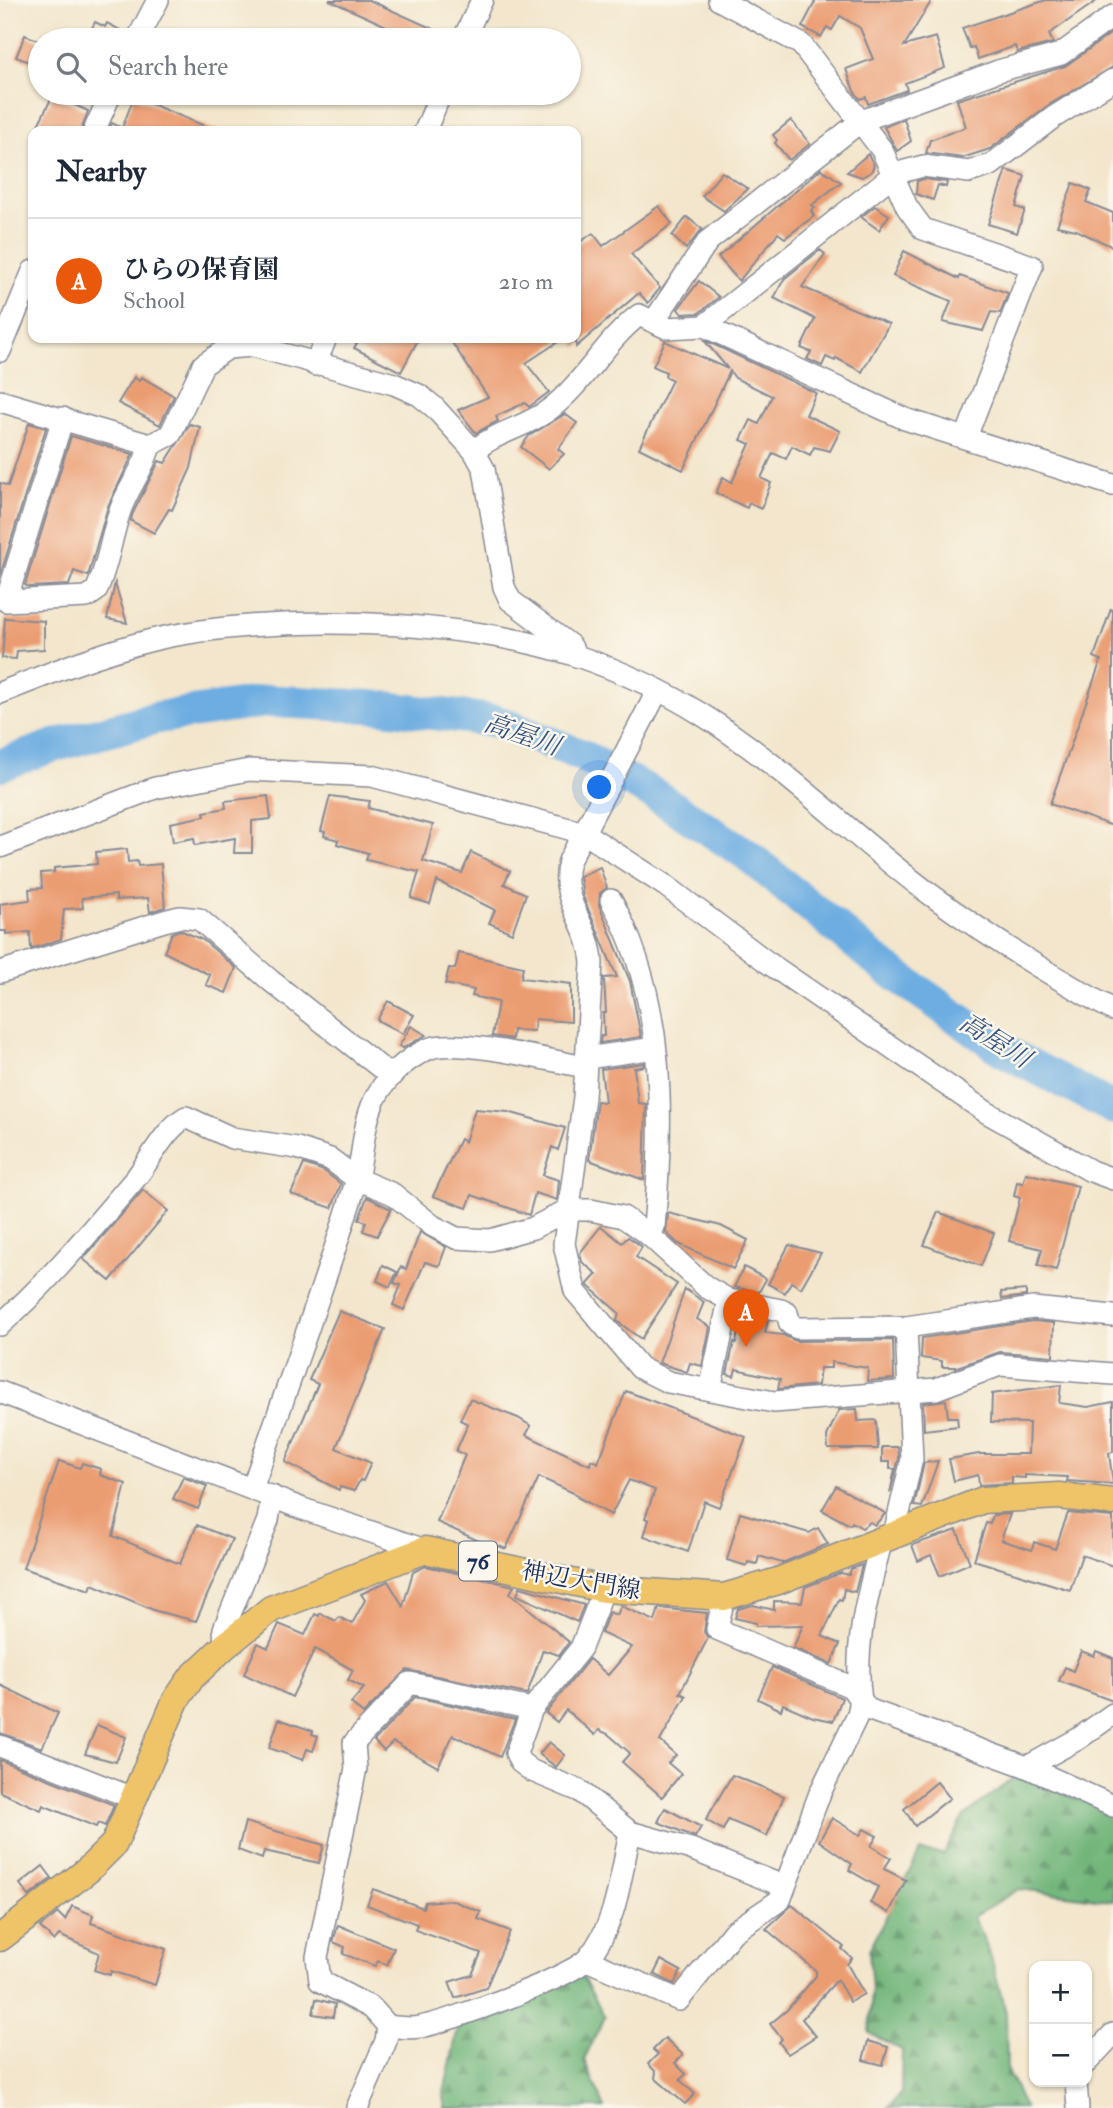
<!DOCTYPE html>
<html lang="en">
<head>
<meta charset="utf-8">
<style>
  :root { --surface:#fff; --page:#f2f2f3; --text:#1f2937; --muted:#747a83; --line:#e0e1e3; --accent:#ea580c }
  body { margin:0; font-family:"IM FELL Double Pica","Noto Serif JP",serif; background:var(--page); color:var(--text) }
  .controls { position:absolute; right:21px; bottom:21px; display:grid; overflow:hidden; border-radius:14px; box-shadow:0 2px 5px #0004 }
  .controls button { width:63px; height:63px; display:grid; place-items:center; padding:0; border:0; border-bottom:2px solid var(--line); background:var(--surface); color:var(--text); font:35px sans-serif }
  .you { position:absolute; left:600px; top:788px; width:24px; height:24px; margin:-18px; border:5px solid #fff; border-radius:50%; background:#1a73e8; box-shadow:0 0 0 10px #1a73e833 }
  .badge { display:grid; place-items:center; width:46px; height:46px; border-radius:50%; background:var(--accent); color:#fff; font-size:23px; font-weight:700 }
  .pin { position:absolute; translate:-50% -58px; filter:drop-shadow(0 2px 4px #0008) }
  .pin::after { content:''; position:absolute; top:37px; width:24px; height:21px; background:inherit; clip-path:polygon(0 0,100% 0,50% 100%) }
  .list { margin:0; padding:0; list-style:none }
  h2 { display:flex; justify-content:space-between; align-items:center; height:91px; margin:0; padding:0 28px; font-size:30px }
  h2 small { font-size:23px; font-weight:400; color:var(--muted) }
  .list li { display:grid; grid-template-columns:46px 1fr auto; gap:21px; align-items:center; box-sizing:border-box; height:126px; padding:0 28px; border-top:2px solid var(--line) }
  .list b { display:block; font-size:26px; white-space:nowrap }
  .list p { margin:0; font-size:23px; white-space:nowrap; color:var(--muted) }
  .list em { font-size:23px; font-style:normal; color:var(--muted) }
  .icon { flex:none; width:38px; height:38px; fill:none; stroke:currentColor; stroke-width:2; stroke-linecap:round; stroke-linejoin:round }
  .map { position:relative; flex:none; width:1113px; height:2108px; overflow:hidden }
  .search { position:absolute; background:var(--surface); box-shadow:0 2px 5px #0004; left:28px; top:28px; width:553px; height:77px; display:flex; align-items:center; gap:18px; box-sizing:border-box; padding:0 24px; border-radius:38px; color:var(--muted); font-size:26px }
  .panel { position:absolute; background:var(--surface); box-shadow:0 2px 5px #0004; left:28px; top:126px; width:553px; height:217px; border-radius:14px }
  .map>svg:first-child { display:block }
</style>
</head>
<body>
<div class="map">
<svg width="1113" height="2108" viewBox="0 0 1113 2108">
  <defs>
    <pattern id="forest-firs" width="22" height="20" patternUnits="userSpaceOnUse" patternTransform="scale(1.75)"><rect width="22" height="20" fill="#72b67a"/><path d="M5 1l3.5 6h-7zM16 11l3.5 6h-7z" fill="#5d9467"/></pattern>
  </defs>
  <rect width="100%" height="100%" fill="#fbf7ec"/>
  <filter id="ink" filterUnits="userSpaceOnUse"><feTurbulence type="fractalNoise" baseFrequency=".0143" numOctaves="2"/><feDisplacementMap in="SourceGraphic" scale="14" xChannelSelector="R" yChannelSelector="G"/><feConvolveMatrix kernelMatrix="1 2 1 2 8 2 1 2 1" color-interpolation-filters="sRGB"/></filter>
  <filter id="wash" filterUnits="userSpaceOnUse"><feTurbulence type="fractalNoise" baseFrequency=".00686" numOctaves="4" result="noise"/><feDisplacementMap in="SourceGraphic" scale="28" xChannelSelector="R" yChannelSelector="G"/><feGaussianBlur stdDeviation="1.57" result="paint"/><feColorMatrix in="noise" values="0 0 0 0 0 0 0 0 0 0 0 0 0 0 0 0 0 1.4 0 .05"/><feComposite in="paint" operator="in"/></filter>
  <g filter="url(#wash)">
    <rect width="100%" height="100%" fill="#f3e6cc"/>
    <!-- forest -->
    <g fill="url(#forest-firs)" stroke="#46726c" stroke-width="2">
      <path d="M1016,1776L1113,1812V1901L1019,1889L973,1917L989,1950L1006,2012L1007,2069L1025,2108H888L901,2093L902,2050L869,2033L872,1991L869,1950L920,1851L944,1854L963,1817Z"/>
      <path d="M582,1976L605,2017L584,2060L605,2108H445L443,2097L458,2028Z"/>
    </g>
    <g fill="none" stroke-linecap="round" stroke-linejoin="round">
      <!-- river -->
      <path stroke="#6dade1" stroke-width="33" d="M0,765L53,746L155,718L269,701L380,707L496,721L581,755L652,793L746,854L883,966L1004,1051L1113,1108"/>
    </g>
    <g id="blocks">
      <!-- building -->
      <g fill="#eb9d72">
        <path d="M329,0H369L451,37L450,40H417Z"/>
        <path d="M812,0H932L904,46L936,37L945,68L905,83L907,90L868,104L866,97L860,99L854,91L846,69L873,59L860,28L840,16L832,30L827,27L821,37L802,27L815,2Z"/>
        <path d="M1046,0H1098L1049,34L1053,43L1017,52L1015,46L978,59L974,47L970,48L962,28Z"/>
        <path d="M95,22L105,27L107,23L126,33L124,40H86Z"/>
        <path d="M1113,32V67L1047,106L990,149L962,158L926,153L930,140L966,127L957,100L1065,66Z"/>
        <path d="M25,35L40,41V66L16,57Z"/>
        <path d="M53,95L88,111L81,131H35Z"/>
        <path d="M134,97L217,131H108L112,123L122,128Z"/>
        <path d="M904,119L911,141L897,151L884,127Z"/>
        <path d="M791,120L810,144L789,160L775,143L777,140L773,135Z"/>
        <path d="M868,154L874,165L871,172L862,177L847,172Z"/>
        <path d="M821,169L841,182L812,205L815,208L811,211L814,216L785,238L778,233L739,281L718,257Z"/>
        <path d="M1006,170L1025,176L1016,207L1025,210L1017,233L988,224Z"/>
        <path d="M722,172L748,189L724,211L702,196Z"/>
        <path d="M924,179L947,182L946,187L938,185L933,200L916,194L917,181Z"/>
        <path d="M1073,183L1091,190L1086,202L1113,213V247L1076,230L1057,226Z"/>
        <path d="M659,206L672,224L631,254L660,288L648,303L639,293L576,347V245L593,233L603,246Z"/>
        <path d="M875,206L889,215L879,230L861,217Z"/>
        <path d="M687,217L702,229L686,249L672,236Z"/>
        <path d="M820,250L825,254L802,287L889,324L862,372L836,358L835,361L826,357L822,366L807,359L811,352L801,348L815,319L774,298L784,279Z"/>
        <path d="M904,251L959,279L960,276L1008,293L1000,313L991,312L983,331L943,322L951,301L893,276Z"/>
        <path d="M699,281L719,297L699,313L682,314L678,309Z"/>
        <path d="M360,338H419L401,372L354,348Z"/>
        <path d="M449,338H564L526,363L549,392L529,407L525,403L496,416L498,421L476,433L458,410L488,397Z"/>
        <path d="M704,340L816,393L806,415L840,431L830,451L814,447L810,455L792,446L786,459L773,453L761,478L771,483L761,509L749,503L747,508L716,493L723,477L732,482L750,444L741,440L751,420L759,424L772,396L735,378L730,371L683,470L639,448L672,380L665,376L666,372L653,366L665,341L728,369Z"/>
        <path d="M134,377L139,381L141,377L174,396L160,425L118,403Z"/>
        <path d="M565,414L577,423L558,449L564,454L549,469L521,447L529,436Z"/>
        <path d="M29,423L46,428L0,576V483L8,486Z"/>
        <path d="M190,424L200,427L191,468L172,510L169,509L154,533L131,521L132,515L159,461L165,463Z"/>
        <path d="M71,436L133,454L108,506L88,576L74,571L69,585L29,587L25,585Z"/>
        <path d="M115,583L127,623L107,619Z"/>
        <path d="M1111,609L1113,610V826L1050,804L1101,660L1094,657Z"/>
        <path d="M5,618L44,621V649L17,651L16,659L2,658Z"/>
        <path d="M268,796L271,819L252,821V853H234L235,838L195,845L194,838L173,842L170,823L205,816L204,812L226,808L225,801Z"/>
        <path d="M330,796L370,801L368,808L433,825L423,861L462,873L471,852L510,871L504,884L526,894L512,933L489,923L495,910L437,881L430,904L411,898L419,872L366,860L368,853L337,844L338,840L324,836L325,832L321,831Z"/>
        <path d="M127,849L128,862L137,861L138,866L161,864L165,907L150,912L148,898L116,900V895L82,898L83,908L64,909L61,939L31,949L30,932L6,934V931H0V904L30,900L29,889L42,888L41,873L54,872V868L97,864L96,852Z"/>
        <path d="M600,867L607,888L600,893L599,905L630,981L641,1037L600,1043L601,1036H604L603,1013H606L604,978L617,977L583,897L580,876Z"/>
        <path d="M180,930L203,940L236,968L226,993L206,985L210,975L164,952L172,933Z"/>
        <path d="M459,953L523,967L521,978L571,984V1022L535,1019L534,1031L513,1030L512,1039L492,1036L498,1002L472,996L474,990L445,984L449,968L455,969Z"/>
        <path d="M388,1001L414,1015L403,1034L377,1020Z"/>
        <path d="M411,1026L426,1035L403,1048L399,1046Z"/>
        <path d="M644,1063V1066L634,1068L638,1103L646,1104L644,1180L589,1160L597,1101L605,1102L601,1069Z"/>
        <path d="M475,1109L508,1112L565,1128L558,1150L552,1147L543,1175L559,1180L557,1200L535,1193L529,1215L472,1195L467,1208L433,1196L460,1139L465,1142Z"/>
        <path d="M304,1164L324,1171L341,1184L332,1208L291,1194Z"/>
        <path d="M1026,1173L1078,1186L1056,1270L1038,1265L1042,1249L1009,1241L1020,1198L1014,1196L1017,1182L1023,1183Z"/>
        <path d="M143,1190L168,1211L110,1281L83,1259Z"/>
        <path d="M367,1197L391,1209L377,1236L363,1231L366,1222L359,1219Z"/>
        <path d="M938,1212L994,1233L981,1266L924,1245Z"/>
        <path d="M668,1213L721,1226L748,1240L733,1269L677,1243L666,1232Z"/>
        <path d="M601,1226L622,1243L628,1237L637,1243L642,1247L636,1257L677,1284L641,1339L617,1321L619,1313L587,1285L597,1274L582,1262L580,1253Z"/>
        <path d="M420,1232L446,1247L439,1266L425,1262L404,1310L393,1305L401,1285L394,1283L401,1267L406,1269Z"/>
        <path d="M789,1245L821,1253L801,1288L791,1282L785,1293L768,1284Z"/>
        <path d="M383,1265L397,1272L390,1287L377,1281Z"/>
        <path d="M744,1267L766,1279L759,1292L734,1287Z"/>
        <path d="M685,1289L704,1302L697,1319L710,1327L702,1366L690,1363L687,1372L659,1363Z"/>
        <path d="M1026,1290V1296L1002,1299L1001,1292Z"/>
        <path d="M339,1311L385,1329L336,1448L371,1463L363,1481L360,1480L354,1491L340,1487L339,1490L285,1462L318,1384L309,1380Z"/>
        <path d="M744,1316L768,1321L765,1333L783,1335L796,1341L893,1340L894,1379L867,1381L868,1368L831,1362V1368H820L818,1385L778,1389L780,1379L736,1369L734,1376L727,1374L734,1342L736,1343L740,1321H743Z"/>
        <path d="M1033,1321L1054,1323L1053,1356L1000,1352L957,1367H942V1361L921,1358L922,1338Z"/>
        <path d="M1061,1385L1059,1403L1088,1407L1113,1402V1452L1109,1453L1113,1484L1067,1481L1068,1477L1025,1475V1478L1012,1477V1483L979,1485L978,1475L954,1481L949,1459L979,1454H1028L1029,1423L991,1422L992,1394Z"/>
        <path d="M626,1391L746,1437L719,1507L704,1501L688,1552L644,1536L649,1520L645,1518L655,1490L629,1480L611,1515L577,1497L578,1495L539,1477L506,1549L494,1544L492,1547L437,1522L465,1455L456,1451L468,1424L460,1420L470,1399L518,1418L531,1426L526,1435L590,1465L591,1460L598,1463Z"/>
        <path d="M946,1400L948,1417H957L958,1426L924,1430L923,1403Z"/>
        <path d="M857,1409L858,1421L876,1420L878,1449H828L827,1436L839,1410Z"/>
        <path d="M882,1447H898L899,1458L890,1493L895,1469H890V1462H882Z"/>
        <path d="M59,1461L80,1468L82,1463L101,1469L100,1475L126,1484L113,1536L180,1564L197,1525L232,1539L196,1621L156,1611L92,1584L90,1590L23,1568Z"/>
        <path d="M938,1461L922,1507L914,1506L924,1463Z"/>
        <path d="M183,1477L207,1486L198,1509L173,1499Z"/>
        <path d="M836,1486L885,1513V1514L875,1525L870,1522L862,1528L852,1522L850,1525L822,1510Z"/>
        <path d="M740,1513L809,1533L818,1528L828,1544L782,1563L759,1556L757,1564L748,1562L747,1566L727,1560Z"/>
        <path d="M1068,1513L1113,1517V1566L1082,1555L1070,1590L974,1560L986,1523L990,1524L993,1515L1010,1514L1001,1540L1032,1550L1034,1542L1055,1549Z"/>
        <path d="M957,1530L970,1563L940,1576L931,1555L918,1561L912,1545Z"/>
        <path d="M862,1565L855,1592L844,1589L842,1600L839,1599L822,1636L840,1644L831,1664L793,1648L803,1625L756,1626V1623L735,1618L738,1609L753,1605L774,1610V1601L802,1602L805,1587L841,1573L849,1575L851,1569Z"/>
        <path d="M426,1566L514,1586L510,1593L569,1642L559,1655L543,1650L527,1694L407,1670L363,1714L351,1703L364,1688L348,1680L353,1670L315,1649L292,1697L244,1674L258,1643L268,1648L279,1624L305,1635L315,1614L319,1616L320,1613L336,1621L339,1617L352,1624L365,1600L361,1594L388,1581L403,1606L413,1572Z"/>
        <path d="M520,1587L584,1605L577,1622L517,1595Z"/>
        <path d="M621,1606L655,1621L659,1608L707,1613L704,1632L708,1638L680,1693L686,1696L660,1741L676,1755L668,1763L681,1774L662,1797L622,1762L630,1753L608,1734L599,1730L595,1735L566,1710L557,1722L546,1713L589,1659L608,1675L632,1647L601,1633L609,1612L617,1615Z"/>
        <path d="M1081,1651L1094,1656L1096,1651L1113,1658V1701L1059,1681L1065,1667L1073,1671Z"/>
        <path d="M772,1667L842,1698L833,1721L813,1717L783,1704L781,1710L758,1699Z"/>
        <path d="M0,1685L58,1713L42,1748L0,1733Z"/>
        <path d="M415,1697L515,1719L500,1757L453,1735L438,1767L393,1742L384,1751L374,1741Z"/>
        <path d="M279,1719L313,1731L312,1734L318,1736L313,1751L307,1749L303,1760L269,1748Z"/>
        <path d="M97,1725L126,1737L116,1762L85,1754Z"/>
        <path d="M549,1742L565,1755L556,1767L539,1754Z"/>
        <path d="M0,1760L114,1805L105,1826L98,1823L96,1827L43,1805L41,1810L0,1792Z"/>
        <path d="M732,1775L784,1796L767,1836L728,1820L723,1830L706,1820Z"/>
        <path d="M937,1782L950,1798L915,1826L904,1809Z"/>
        <path d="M665,1808L701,1827L695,1837L658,1822Z"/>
        <path d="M832,1818L860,1835L864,1829L877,1836L871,1846L891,1858L884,1869L906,1880L889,1913L870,1903L878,1887L849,1870L852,1864L819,1841Z"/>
        <path d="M245,1822L324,1845L319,1863L264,1851L262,1859L238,1850Z"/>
        <path d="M43,1866L52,1878L29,1896L20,1884Z"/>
        <path d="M373,1889L423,1908L425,1902L451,1900L481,1912L478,1919L510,1931L486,1988L455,1998L449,1982L472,1975L481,1953L415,1930L417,1924L367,1905Z"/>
        <path d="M792,1905L844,1947L842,1949L852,1958L847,1964L864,1994L850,2002L837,1980L802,2019L816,2036L788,2054L779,2042L782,2039L770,2024L787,2010L816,1976V1971L766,1929Z"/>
        <path d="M72,1906L93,1915L91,1923L166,1949L155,1985L111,1971L110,1975L94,1970L99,1953L59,1935L54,1941L40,1927L58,1913L65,1920Z"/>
        <path d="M338,1925L394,1948L387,1965L378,1961L375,1966L343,1954L345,1947L333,1942Z"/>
        <path d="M661,1960L681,1971L674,1984L654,1974Z"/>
        <path d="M316,1999L335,2004L333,2017L313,2014Z"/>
        <path d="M665,2038L683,2055L675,2063L686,2074L680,2080L695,2094L685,2104L655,2078L656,2072L648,2064L658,2054L653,2050Z"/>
        <path d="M868,2041L888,2047L883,2065L863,2060Z"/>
      </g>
    </g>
  </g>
  <g filter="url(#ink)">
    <use href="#blocks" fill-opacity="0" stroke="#878a95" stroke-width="2"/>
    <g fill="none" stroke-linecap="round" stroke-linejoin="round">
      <defs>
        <g id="minor">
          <path d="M719,0L801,44L882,150L907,207L923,229L1032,266L966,437"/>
          <path d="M137,40L158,0"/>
          <path d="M463,40L482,0"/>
          <path d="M94,131L111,93"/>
          <path d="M425,131L441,93"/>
          <path d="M654,321L708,241L861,121L998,71L1061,54L1113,16"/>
          <path d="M704,326L894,174L923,166L969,172L991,165L1054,117L1113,80"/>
          <path d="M0,351L33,271"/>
          <path d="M315,365L326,338"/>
          <path d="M0,401L150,445L170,435L203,365L228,348L253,346L394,384L419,395L434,407L474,451L484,469L504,587L510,600L571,646L576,656"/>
          <path d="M63,418L6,601L87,597L96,591C108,566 111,537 120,511C128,487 144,470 150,445"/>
          <path d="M474,451C495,432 527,427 550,409C584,383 605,341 639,315L667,328L704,326L905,419L1113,485"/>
          <path d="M657,692L569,861C558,902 590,923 592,963L584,1097L564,1244L575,1291L640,1368L668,1382L774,1402L936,1389L1000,1365L1113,1374"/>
          <path d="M0,693C50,673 100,653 152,640C268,613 464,618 577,656C618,670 664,691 701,714C783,765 852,836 930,894C988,937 1050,975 1113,1010"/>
          <path d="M0,847L155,788L249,770L372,776L584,833L666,886L767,962L986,1112L1091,1171L1113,1179"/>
          <path d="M611,900C666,998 664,1118 654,1227L649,1235"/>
          <path d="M0,972L164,921L180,917L199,919L271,981L391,1076"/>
          <path d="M587,1058L655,1048"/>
          <path d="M0,1325C50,1281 92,1229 135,1179C152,1158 163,1131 186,1117L232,1138L297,1148L330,1159L357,1179L393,1194L433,1226L456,1238L490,1240L533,1228L567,1210H591L623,1217L649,1235L706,1287L729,1300L781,1310L787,1313L790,1324L797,1328L906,1327L1033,1308L1113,1316"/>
          <path d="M710,1390L729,1300"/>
          <path d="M0,1392L303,1509L425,1550"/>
          <path d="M252,1489C287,1387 325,1285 356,1182C364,1154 362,1126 375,1099C386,1077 406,1059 428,1049C456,1037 552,1061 585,1067"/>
          <path d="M894,1534L912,1459L906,1327"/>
          <path d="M604,1589L581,1648L532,1709L516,1753L520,1762L532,1771L580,1791L630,1832L691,1849L783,1886"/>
          <path d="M724,1597L717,1629L851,1687L861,1701C853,1645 868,1594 882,1539"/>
          <path d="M225,1646L224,1629L268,1520L272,1496"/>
          <path d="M861,1701L870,1710L1027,1767L1113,1806"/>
          <path d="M0,1746L133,1798"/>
          <path d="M1027,1767L1078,1739L1113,1714"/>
          <path d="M587,1960L679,2000L733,1932L780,1900L820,1793L858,1714L861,1701"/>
          <path d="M388,2026C398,2027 410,2029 420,2027C447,2022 573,1977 588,1958C617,1924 621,1874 630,1832"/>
          <path d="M1087,2062L1113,2034"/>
          <path d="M1076,2082L1078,2108"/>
          <path d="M357,2108L386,2041L388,2026L372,2008L320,1981L317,1957L356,1768L354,1743L410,1683L532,1709"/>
        </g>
        <path id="major" d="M0,1938L88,1870L114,1844L176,1700L192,1677L225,1646L271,1609L425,1550L604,1589L724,1597L778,1581L983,1500L1059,1496L1113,1502"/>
      </defs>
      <!-- minor casing -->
      <use href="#minor" stroke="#878a95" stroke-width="24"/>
      <!-- major casing -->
      <use href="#major" stroke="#878a95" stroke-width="29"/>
      <!-- minor -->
      <use href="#minor" stroke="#fff" stroke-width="21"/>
      <!-- major -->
      <use href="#major" stroke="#efc469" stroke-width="26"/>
    </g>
  </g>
  <g text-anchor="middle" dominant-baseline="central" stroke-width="5" stroke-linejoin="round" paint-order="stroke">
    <!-- shield labels -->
    <rect fill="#fbf7ec" stroke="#5e6b89" stroke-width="2" x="459" y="1541.5" width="38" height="39" rx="5"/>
    <g font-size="23" font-weight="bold" fill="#1b2f5e">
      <text x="478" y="1561">76</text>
    </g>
    <!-- street labels -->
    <g font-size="24" fill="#1b2f5e" stroke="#fbf7ec">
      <text transform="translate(581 1581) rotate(10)">神辺大門線</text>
    </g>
    <!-- water labels -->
    <g font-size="26" font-style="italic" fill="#345585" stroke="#fbf7ec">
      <text transform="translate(522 735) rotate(19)">高屋川</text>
      <text transform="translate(995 1041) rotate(32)">高屋川</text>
    </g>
  </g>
</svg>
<div class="controls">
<button>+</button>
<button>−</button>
</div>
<div class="you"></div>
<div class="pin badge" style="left:746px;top:1347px">A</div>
<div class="search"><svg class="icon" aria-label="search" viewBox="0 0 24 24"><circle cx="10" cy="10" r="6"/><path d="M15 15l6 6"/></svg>Search here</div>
<section class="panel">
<h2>Nearby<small></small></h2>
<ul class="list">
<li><span class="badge">A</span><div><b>ひらの保育園</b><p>School</p></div><em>210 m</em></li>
</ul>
</section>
</div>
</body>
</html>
